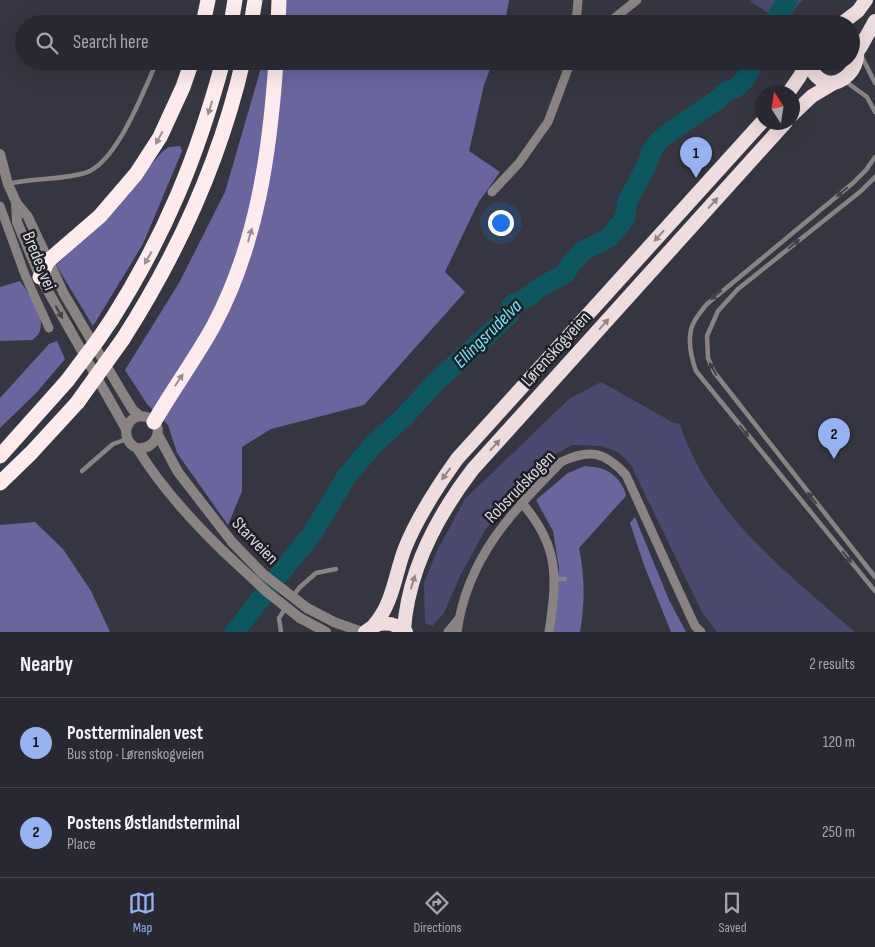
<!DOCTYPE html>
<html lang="en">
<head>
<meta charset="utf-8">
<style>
  :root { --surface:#282832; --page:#30303a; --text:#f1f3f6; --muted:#a5a6ac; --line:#44444d; --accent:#95b2f1 }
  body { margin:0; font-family:"Sofia Sans Condensed",sans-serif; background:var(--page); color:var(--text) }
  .compass { position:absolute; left:755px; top:85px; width:45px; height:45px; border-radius:50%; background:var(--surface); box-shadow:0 5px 20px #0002; rotate:348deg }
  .you { position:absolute; left:500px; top:222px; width:18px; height:18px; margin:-12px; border:4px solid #fff; border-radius:50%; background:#1a73e8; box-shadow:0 0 0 8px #1a73e833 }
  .badge { display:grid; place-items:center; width:32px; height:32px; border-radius:50%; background:var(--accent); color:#111; font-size:16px; font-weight:700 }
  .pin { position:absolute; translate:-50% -41px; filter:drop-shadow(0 1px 2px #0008) }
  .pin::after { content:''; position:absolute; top:26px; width:18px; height:15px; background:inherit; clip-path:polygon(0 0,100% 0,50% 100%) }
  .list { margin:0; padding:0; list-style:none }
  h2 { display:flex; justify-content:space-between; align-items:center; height:65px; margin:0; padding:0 20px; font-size:21px }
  h2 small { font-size:16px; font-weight:400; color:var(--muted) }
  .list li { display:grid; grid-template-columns:32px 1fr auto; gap:15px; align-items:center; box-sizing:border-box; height:90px; padding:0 20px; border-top:1px solid var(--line) }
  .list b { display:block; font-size:19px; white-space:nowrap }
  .list p { margin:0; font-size:16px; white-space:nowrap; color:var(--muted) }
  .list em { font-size:16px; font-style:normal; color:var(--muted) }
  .icon { flex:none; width:28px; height:28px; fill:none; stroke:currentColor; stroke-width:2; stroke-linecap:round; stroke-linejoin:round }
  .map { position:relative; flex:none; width:875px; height:632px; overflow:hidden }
  .search { position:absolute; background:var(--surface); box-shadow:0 5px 20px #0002; left:15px; right:15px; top:15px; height:55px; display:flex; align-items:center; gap:12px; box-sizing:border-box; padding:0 18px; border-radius:28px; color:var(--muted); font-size:19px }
  .sheet { height:245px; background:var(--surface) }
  nav { display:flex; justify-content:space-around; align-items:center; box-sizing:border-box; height:70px; border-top:1px solid var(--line); background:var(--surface); font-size:14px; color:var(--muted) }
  nav a { display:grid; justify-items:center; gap:2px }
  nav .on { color:var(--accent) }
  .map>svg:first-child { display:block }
</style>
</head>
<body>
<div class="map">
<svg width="875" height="632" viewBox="0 0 875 632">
  <rect width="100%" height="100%" fill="#363642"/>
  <!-- green -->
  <g fill="#4c4970">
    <path d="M751,0H802L784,23L751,2Z"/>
    <path d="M601,382L674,423L680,424C708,513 787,573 855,632H717L703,614L631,465L618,452L601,446L572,445L550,457L485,530L459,578L444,613L432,626L425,623L424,583L436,553L465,499L569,399Z"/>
  </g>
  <!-- forest -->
  <g fill="#6a659c">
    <path d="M277,0H509L505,24H272Z"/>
    <path d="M263,61H493L484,85L469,151L500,172L478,203L445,272L465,292L364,405L271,429L242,447V491L228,525L177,453L168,425L147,404L125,370L179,283L225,192Z"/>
    <path d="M180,146L182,151L143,244L93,326L56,265L101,222L162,152L169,147Z"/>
    <path d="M20,281C29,294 45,314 40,331C39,334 35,338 32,340L0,341V287Z"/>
    <path d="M57,341L65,359L37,392L0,428V398L49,344Z"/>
    <path d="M585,466C591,467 600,467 605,470C615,474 625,486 626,496L579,548C585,576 585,604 580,632H548L559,568L553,531L536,500L568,473Z"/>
    <path d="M635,517L669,600L686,632H671L644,565L630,523Z"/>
    <path d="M35,522L63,549L91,591L110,632H0V525Z"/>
  </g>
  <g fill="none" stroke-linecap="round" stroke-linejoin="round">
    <!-- river -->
    <g stroke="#0d5761" stroke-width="20">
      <path d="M772,24L788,0"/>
      <path d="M235,632L274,581L312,534L347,476L375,443L403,418L436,382L509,315L512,305L528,297L542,286L565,274L571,264L583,251L609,238L625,218L627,202L647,165L652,150L660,140L674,129L717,100L727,91L737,87L745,79L754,61"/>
    </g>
    <!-- service -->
    <g stroke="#8a8383" stroke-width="4.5">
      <path d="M862,57L875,83"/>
      <path d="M845,81L867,97L875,112"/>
      <path d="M875,157L866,170L853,183L707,304C702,310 696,317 693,324C687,338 691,357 696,371L875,591"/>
      <path d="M875,177L861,191L738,289L718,311L707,336L708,358L714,372L875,577"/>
      <path d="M8,184C34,178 60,180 85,173C117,163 144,90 157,61"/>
      <path d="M82,471L113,444L127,439"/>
      <path d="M555,579H565"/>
      <path d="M292,598L299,588L316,573L336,569"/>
      <path d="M281,632L279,618L287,606"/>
    </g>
    <!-- minor -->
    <g stroke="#8a8383" stroke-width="9">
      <path d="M576,24L578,0"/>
      <path d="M607,24L637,0"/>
      <path d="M492,192L519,163L548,122L571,61"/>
      <path d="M0,206L25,275L49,328"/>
      <path d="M522,503C560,547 557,578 549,632"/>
      <path d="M448,632L458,620"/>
      <path d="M457,632C467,558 511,513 561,462C590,448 605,452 626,475L677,587L695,626L701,632"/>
    </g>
    <!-- tertiary -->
    <g stroke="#8a8383" stroke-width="10">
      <path d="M0,154L8,184L16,202L28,217L64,294L120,389L133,410L140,416"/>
      <path d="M16,202L17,222L40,277L126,429"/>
      <path d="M158,435L178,472L232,542"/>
      <path d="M137,448C158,451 166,423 147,417C126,411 118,440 137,448C160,486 191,520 223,551"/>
      <path d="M307,608L334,622L362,632"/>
      <path d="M300,618L326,632"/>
    </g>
    <!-- trunk -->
    <g stroke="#eedcde" stroke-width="14">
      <path d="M841,24L858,11L866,0"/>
      <path d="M860,48L875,21"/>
      <path d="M808,61C824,109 875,67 851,35"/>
      <path d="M789,92L800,76L808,61"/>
      <path d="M792,115L812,96L834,83"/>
      <path d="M374,625C393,604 395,574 405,548C418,516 437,487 457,459L762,122"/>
      <path d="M404,630C408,571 437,516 473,469L786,122"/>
      <path d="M365,632C378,621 393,621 406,632"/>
    </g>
    <!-- motorway -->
    <g stroke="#feebed" stroke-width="15">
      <path d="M203,24L208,0"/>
      <path d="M231,24L235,0"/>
      <path d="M251,24L255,0"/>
      <path d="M278,24L279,0"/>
      <path d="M40,277L48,261L100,216L136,174L160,137L183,87L192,61"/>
      <path d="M112,319C165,235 197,158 223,61"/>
      <path d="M123,339C178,253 220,161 243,61"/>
      <path d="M154,422C173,389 196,358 214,325C257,244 270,152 276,61"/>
      <path d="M0,456L67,381"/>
      <path d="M0,483L31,453L77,403"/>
    </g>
    <!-- tertiary-bridge -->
    <g stroke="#8a8383" stroke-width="10">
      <path d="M232,542L263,574L307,608"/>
      <path d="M223,551L267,592L300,618"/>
    </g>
    <!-- motorway-bridge -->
    <g stroke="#feebed" stroke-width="15">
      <path d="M67,381L97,341L112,319"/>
      <path d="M77,403L123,339"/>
    </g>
  </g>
  <!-- one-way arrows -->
  <defs><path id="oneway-solid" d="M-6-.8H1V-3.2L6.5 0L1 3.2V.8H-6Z" transform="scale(1.25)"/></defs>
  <g fill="#998f93">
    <use href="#oneway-solid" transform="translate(210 108) rotate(107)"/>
    <use href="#oneway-solid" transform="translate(159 138) rotate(118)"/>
    <use href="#oneway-solid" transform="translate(250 235) rotate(-74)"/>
    <use href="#oneway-solid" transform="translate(148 258) rotate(119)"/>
    <use href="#oneway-solid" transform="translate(179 380) rotate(-56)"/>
  </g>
  <g fill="#444145">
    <use href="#oneway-solid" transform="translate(842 192) rotate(141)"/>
    <use href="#oneway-solid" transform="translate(794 244) rotate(-39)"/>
    <use href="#oneway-solid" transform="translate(716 295) rotate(140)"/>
    <use href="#oneway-solid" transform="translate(59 312) rotate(61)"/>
    <use href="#oneway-solid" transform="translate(713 369) rotate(-118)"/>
    <use href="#oneway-solid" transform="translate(744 431) rotate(51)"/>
    <use href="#oneway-solid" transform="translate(812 498) rotate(-128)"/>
    <use href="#oneway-solid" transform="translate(847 557) rotate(51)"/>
  </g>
  <g fill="#90868a">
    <use href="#oneway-solid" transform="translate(713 203) rotate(-48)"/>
    <use href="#oneway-solid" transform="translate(659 236) rotate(132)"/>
    <use href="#oneway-solid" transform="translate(604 324) rotate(-48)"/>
    <use href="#oneway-solid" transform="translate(495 445) rotate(-48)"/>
    <use href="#oneway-solid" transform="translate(446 474) rotate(126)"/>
    <use href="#oneway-solid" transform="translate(413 582) rotate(-73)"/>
  </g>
  <g text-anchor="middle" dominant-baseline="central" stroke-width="5" stroke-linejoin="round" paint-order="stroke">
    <!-- street labels -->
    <g font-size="18" fill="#dadae2" stroke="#1e1e24">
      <text transform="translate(39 261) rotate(68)">Bredes vei</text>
      <text transform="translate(556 349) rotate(-48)">Lørenskogveien</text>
      <text transform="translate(520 487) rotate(-46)">Robsrudskogen</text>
      <text transform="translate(255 541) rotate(46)">Starveien</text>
    </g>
    <!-- water labels -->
    <g font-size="19" font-style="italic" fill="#68e7fb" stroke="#1e1e24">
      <text transform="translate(488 334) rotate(-45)">Ellingsrudelva</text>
    </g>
  </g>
</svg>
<svg class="compass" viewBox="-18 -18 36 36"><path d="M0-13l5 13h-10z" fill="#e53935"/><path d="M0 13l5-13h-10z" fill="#a5a6ac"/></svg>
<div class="you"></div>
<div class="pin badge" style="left:696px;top:178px">1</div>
<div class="pin badge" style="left:834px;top:459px">2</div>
<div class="search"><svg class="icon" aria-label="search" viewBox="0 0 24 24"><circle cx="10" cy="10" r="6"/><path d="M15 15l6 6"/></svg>Search here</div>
</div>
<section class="sheet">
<h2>Nearby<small>2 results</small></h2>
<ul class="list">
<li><span class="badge">1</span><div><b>Postterminalen vest</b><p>Bus stop · Lørenskogveien</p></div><em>120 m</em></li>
<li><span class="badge">2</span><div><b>Postens Østlandsterminal</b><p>Place</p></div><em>250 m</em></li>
</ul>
</section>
<nav>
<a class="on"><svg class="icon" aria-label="map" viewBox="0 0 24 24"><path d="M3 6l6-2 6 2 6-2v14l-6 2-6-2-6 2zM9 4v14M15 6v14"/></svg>Map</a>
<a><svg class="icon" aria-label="directions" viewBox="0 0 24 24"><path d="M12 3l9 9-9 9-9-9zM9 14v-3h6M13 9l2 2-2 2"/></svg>Directions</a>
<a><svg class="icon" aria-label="saved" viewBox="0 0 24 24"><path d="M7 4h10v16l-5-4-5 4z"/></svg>Saved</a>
</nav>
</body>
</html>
